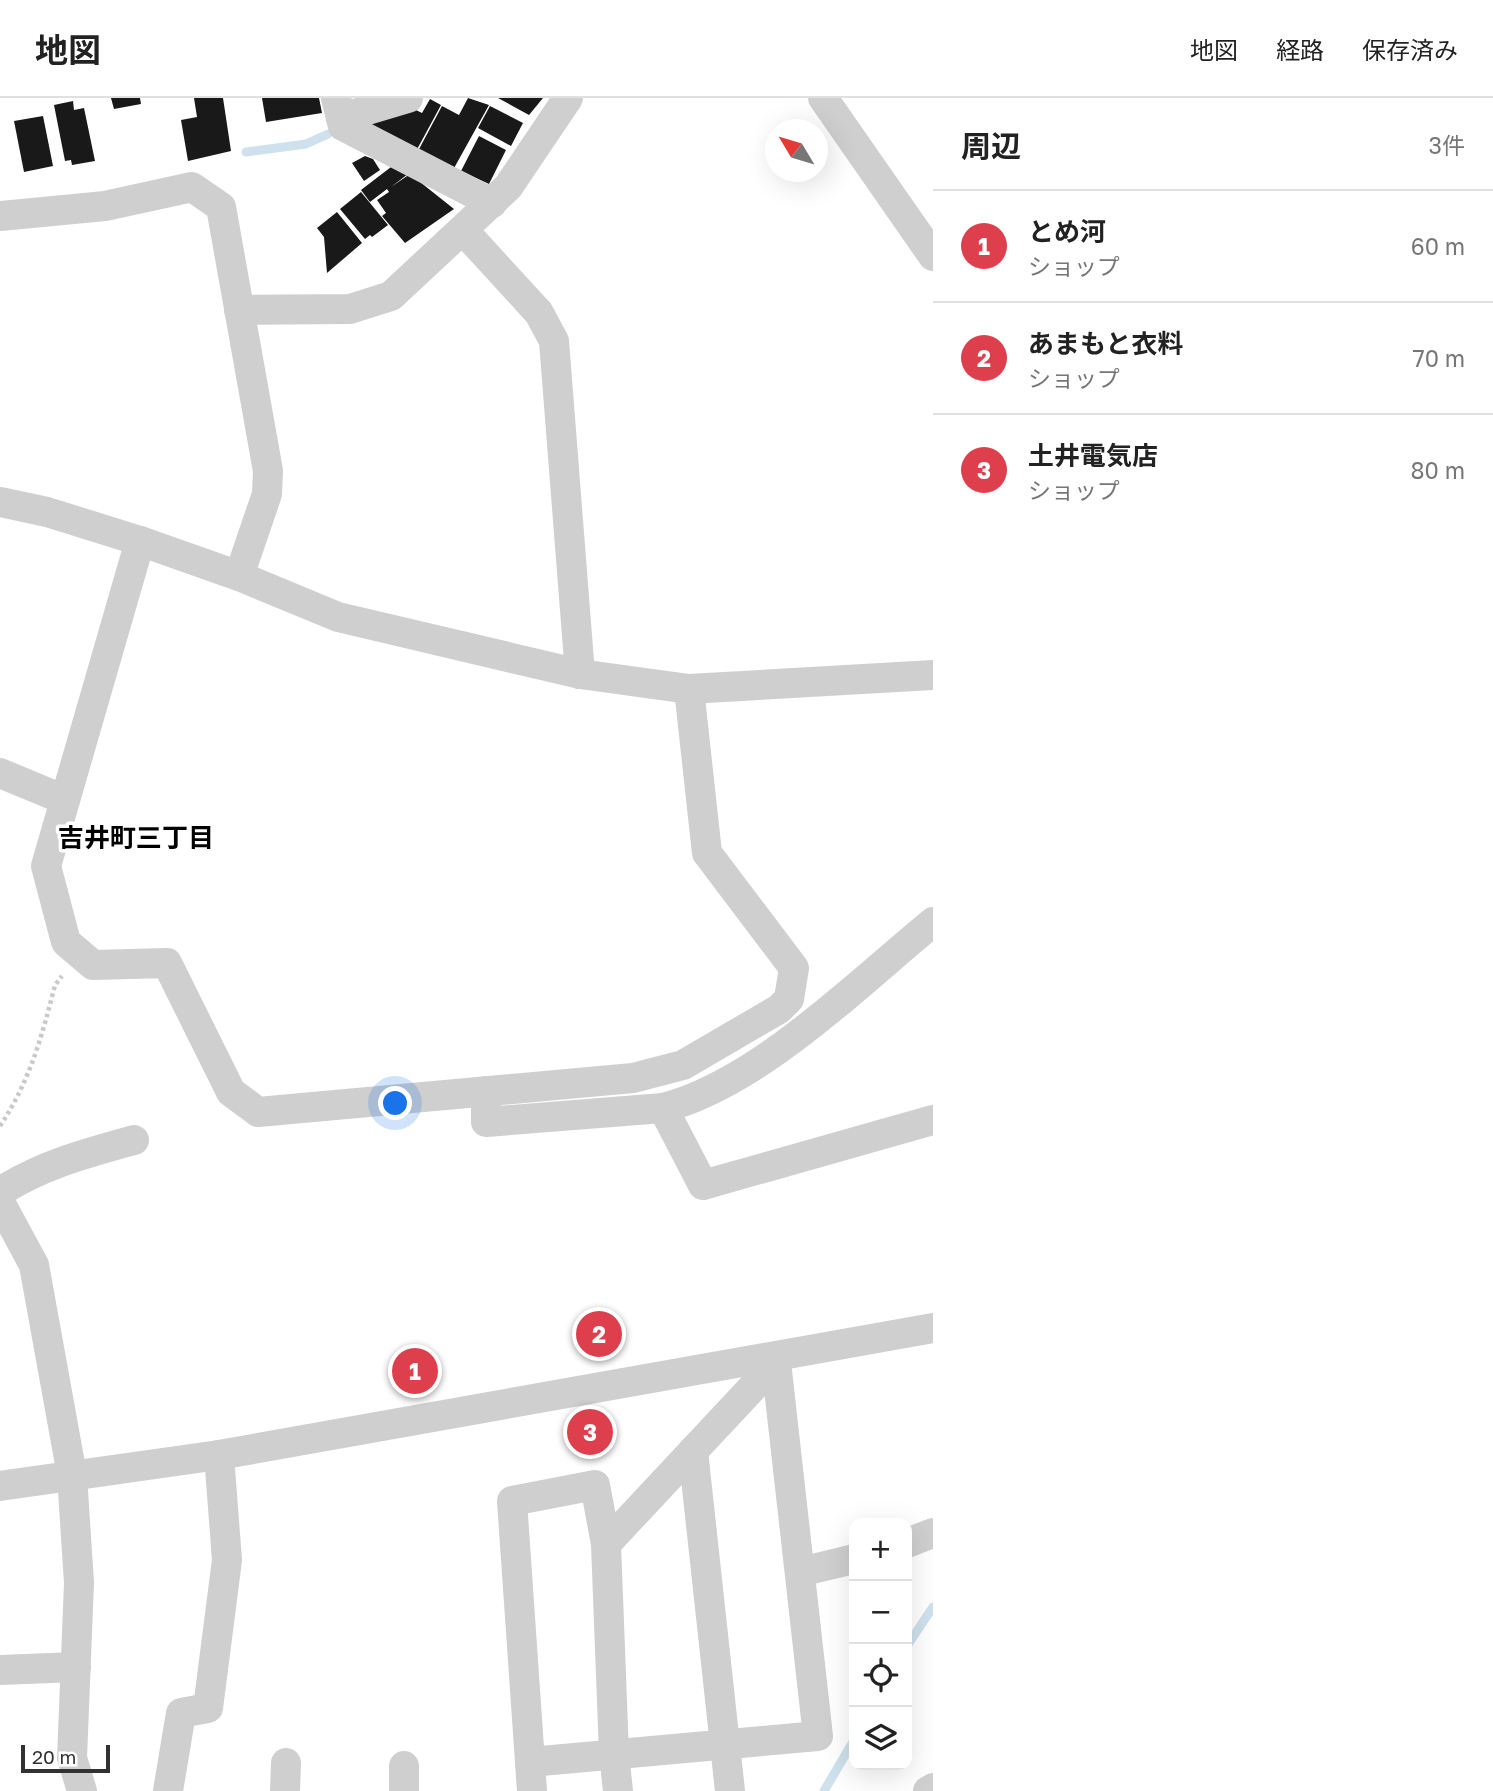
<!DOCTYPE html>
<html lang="ja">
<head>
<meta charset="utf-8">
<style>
  :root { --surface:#fff; --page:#f2f2f2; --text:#222; --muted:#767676; --line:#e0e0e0; --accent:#dd3f4c }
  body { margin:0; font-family:"Golos Text","Noto Sans JP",sans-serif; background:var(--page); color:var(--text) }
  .controls { position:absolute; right:21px; bottom:21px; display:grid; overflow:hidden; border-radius:14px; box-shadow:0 7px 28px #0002 }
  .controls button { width:63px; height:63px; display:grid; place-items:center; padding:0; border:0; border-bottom:2px solid var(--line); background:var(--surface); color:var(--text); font:35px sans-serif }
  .compass { position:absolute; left:765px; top:21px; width:63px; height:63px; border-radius:50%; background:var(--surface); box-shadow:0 7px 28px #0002; rotate:308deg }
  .scale { position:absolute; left:21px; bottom:18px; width:89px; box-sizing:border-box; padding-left:7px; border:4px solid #323232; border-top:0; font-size:19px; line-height:24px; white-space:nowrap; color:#323232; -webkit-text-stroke:5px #fff; paint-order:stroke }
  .you { position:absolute; left:396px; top:1006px; width:24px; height:24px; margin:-18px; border:5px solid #fff; border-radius:50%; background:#1a73e8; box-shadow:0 0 0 10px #1a73e833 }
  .badge { display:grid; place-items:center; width:46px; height:46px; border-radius:50%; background:var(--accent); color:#fff; font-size:23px; font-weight:700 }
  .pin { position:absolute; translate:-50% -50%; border:4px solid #fff; box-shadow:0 2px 7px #0006 }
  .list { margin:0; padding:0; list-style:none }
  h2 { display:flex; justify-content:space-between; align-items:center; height:91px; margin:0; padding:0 28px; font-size:30px }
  h2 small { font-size:23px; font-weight:400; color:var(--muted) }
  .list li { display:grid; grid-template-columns:46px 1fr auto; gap:21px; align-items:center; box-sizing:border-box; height:112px; padding:0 28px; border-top:2px solid var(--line) }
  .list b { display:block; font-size:26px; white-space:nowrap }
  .list p { margin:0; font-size:23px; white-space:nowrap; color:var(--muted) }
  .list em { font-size:23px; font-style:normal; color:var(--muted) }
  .icon { flex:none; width:38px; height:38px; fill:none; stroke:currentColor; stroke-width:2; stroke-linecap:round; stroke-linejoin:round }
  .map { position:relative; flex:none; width:933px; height:1693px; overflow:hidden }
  header { display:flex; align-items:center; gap:42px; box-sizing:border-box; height:98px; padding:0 35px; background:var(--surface); border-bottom:2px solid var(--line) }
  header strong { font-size:33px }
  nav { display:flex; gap:38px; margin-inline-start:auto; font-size:24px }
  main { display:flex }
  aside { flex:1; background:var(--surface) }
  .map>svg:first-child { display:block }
</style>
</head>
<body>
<header>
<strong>地図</strong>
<nav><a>地図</a><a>経路</a><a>保存済み</a></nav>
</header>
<main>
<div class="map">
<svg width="933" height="1693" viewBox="0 0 933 1693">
  <rect width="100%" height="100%" fill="#fff"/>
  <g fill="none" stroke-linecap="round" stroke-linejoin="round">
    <!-- stream -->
    <g stroke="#cee1ec" stroke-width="9">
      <path d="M246,54L306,46L328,36"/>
      <path d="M907,1548L933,1509"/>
      <path d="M824,1693L854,1642"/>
    </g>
  </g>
  <!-- building -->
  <g fill="#191919">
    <path d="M111,0H140L141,6L114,11Z"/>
    <path d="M194,0H223L231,53L188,63L181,22L197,19Z"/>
    <path d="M262,0H319L322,15L266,24Z"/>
    <path d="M468,0L489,7L453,72L418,53L442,8L459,17Z"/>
    <path d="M498,0H543L529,17Z"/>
    <path d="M430,1L441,7L414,57L368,25L410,9L422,15Z"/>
    <path d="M73,3L74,12L84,10L95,63L72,67L71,62L65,63L54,7Z"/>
    <path d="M490,8L523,25L511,48L478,30Z"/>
    <path d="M43,18L53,68L24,74L14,23Z"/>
    <path d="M479,38L506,52L489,86L461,73Z"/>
    <path d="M365,58L373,61L380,72L364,83L352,65Z"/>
    <path d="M391,69L408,76L391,89L410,76L454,111L405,145L382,118L386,115L377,102L389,94L387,91L370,104L361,92Z"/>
    <path d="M361,94L388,127L372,139L370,137L365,141L340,111Z"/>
    <path d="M337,114L362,145L327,175L324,139L317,130Z"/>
  </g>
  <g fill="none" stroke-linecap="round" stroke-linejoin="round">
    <!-- path -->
    <path stroke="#c9c9c9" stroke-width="4.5" stroke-dasharray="3.5 3.5" stroke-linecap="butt" d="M0,1028C30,983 42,938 55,887L62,878"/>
    <!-- minor -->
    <g stroke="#cfcfcf" stroke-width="30">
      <path d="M336,0L343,28L492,105"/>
      <path d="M823,0L933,158"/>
      <path d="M341,20L408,0"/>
      <path d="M0,118L105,108L192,89L221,109L268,373L267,396L239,478"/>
      <path d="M463,132L539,215L554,243L580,576"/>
      <path d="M239,212L350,211L391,198L508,89L568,0"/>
      <path d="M0,404L47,414L140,443L239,478L338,519L580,576L689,591L933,577"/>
      <path d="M140,443L46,768L66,844L93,867L167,865L231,994L258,1014L633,980L683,967L779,911L789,901L794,870L707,755L689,591"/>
      <path d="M0,675L65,702"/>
      <path d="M486,993V1024L663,1010C759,985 856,887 933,824"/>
      <path d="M663,1010L703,1087L933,1022"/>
      <path d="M0,1094C41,1067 87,1055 134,1042"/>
      <path d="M0,1104L34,1167L72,1377L79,1485L72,1660L82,1693"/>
      <path d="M693,1353L730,1693"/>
      <path d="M0,1388L219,1357L933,1230"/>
      <path d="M907,1445L933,1435"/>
      <path d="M800,1474L854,1461"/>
      <path d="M0,1572L76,1569"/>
      <path d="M530,1664L818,1638L776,1264"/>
      <path d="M404,1668V1693"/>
      <path d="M168,1693L181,1615L208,1610L227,1462L219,1357"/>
      <path d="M285,1693L286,1665"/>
      <path d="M532,1693L512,1403L595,1387L606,1446"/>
      <path d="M618,1693L614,1656L606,1446L782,1258"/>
      <path d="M928,1693L933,1690"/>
    </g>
  </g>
  <g text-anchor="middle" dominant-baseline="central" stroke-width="7" stroke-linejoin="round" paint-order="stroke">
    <!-- neighbourhood labels -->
    <g font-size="26" font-weight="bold" fill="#000" stroke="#fff">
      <text x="136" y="739">吉井町三丁目</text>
    </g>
  </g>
</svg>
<div class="controls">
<button>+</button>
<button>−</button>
<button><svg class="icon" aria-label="locate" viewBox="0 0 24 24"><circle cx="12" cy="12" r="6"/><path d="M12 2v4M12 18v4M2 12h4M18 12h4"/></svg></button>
<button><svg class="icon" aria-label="layers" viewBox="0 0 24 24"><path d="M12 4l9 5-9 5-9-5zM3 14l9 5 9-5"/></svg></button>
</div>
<svg class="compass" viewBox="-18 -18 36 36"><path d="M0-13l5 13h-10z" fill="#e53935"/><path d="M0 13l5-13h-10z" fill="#767676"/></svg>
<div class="scale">20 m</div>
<div class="you"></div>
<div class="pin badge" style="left:415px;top:1273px">1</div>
<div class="pin badge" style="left:599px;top:1236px">2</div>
<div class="pin badge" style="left:590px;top:1334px">3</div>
</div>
<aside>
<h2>周辺<small>3件</small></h2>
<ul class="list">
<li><span class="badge">1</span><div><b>とめ河</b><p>ショップ</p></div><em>60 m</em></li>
<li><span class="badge">2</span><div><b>あまもと衣料</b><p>ショップ</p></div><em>70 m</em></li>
<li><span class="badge">3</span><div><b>土井電気店</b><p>ショップ</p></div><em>80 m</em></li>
</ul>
</aside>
</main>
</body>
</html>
